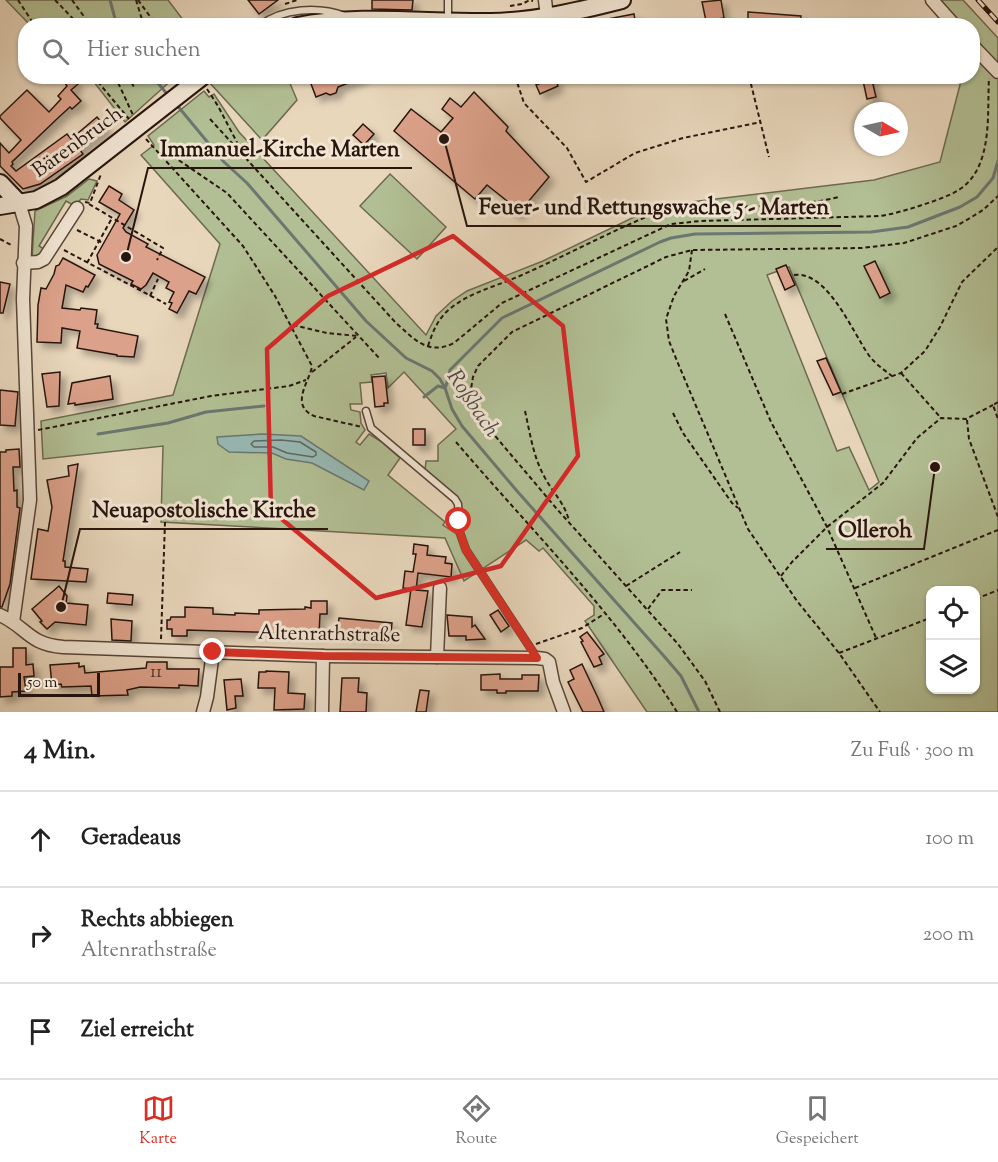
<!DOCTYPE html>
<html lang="de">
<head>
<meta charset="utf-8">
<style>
  :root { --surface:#fff; --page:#f2f2f2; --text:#222; --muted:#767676; --line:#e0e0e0; --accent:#d93025 }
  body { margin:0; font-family:"Sorts Mill Goudy",serif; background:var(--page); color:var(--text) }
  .controls { position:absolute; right:18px; bottom:18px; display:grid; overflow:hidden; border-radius:12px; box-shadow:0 2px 4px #0004 }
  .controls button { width:54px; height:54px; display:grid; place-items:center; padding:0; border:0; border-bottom:2px solid var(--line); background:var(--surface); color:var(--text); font:30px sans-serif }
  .compass { position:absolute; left:854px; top:102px; width:54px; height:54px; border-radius:50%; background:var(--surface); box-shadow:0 2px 4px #0004; rotate:99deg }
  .scale { position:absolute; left:18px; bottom:15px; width:82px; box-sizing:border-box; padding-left:6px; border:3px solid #28150e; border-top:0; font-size:16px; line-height:21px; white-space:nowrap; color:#28150e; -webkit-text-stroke:4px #f1e5d3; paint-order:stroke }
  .stop { position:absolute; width:18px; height:18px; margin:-14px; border:4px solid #d93025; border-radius:50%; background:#fff }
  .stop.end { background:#d93025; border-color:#fff; box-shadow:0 2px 6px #0008 }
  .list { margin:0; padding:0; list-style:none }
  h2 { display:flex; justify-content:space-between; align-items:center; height:78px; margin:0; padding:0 24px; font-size:26px }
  h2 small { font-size:20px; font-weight:400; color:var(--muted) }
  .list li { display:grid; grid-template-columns:39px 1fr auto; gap:18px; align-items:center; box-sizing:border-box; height:96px; padding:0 24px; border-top:2px solid var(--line) }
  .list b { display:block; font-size:22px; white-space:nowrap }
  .list p { margin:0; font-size:20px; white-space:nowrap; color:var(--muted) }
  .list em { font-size:20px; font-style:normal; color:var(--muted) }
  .icon { flex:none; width:33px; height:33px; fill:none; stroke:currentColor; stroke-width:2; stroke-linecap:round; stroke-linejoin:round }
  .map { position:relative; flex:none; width:998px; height:712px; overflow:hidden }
  .search { position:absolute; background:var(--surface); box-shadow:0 2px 4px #0004; left:18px; right:18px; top:18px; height:66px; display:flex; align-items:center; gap:15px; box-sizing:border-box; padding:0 21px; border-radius:24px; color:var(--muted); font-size:22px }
  .sheet { height:366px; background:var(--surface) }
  nav { display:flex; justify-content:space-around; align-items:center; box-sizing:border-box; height:84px; border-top:2px solid var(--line); background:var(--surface); font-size:16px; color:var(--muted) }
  nav a { display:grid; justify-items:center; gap:3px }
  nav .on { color:var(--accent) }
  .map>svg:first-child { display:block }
</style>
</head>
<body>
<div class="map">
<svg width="998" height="712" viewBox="0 0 998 712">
  <defs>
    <filter id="shadow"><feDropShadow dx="5.5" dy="5.5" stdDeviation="3" flood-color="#0004"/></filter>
  </defs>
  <rect width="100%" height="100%" fill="#e9d7bc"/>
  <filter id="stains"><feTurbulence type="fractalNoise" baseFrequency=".00333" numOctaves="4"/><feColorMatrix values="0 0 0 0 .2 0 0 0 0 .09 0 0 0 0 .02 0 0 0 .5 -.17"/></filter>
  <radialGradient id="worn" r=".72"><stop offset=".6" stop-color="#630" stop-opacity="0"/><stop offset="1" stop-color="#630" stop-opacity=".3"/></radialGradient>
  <!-- green -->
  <g fill="#b2bf94" stroke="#6d6a51" stroke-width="1.5" fill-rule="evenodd">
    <path d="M6,0H168L187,25H30Z"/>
    <path d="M932,0H963L998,38V712H647L585,621L594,615V606L543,548L539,551L526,540L464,581L445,538L161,522L163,446L43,459L41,421L173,395L220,244L141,155L154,145L148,136L204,91L209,97L214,94L239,132L426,335L436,316L452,301L467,291L543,261L657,206L874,180L940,162L961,81L965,77L972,76L973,67L982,55L973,45L972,26L955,25ZM789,267L879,482L869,490L849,447L837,451L767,275ZM404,372L456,429L438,445V461H426L425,470L456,496L461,505L464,539L443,525L445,522L388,475L400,458L382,442L369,434L360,445L356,442L365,430L361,423L360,412L351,410L350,404H362L360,383L372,382L371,375L386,373L388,388ZM930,590H976V690H930Z"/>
    <path d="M216,76L284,77L289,81L297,100L262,140L209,82Z"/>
    <path d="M90,77H175L125,122Z"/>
    <path d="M390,174L446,227L417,259L360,206Z"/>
    <path d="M89,179L97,181L88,200L81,199L75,206L66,201L39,246L47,251L43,255L32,258L35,211L67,196Z"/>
  </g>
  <!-- water -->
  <path fill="#97b9b3" stroke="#6b7771" stroke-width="1.5" d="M262,434L301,436L369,481L364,490L312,463L286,459L272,453L229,452L218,444L217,437Z"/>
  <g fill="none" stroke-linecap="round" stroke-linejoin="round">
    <!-- shore -->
    <path stroke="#606760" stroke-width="1.5" d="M281,440L300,442L316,452V455L313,457L287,453L273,447H254L251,444L254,441Z"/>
    <!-- stream -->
    <g stroke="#6b7771" stroke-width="3">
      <path d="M110,0L117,26"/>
      <path d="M152,76L168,95"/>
      <path d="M176,104L224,162L247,183L366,321L406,358L432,371L440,379L445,388L452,409L462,426L517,491L663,655L681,676L699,712"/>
      <path d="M446,386L450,370L502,318L660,242L671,238L695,234L871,232L908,227L960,207L977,197L993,178L998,161"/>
      <path d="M424,397L438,386L445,388"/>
      <path d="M98,434L168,423L206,412L264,406"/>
    </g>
  </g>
  <!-- building -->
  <g fill="#dca18a" stroke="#28150e" stroke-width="1.5" filter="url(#shadow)">
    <path d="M248,0H278L259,14Z"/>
    <path d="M372,0H413L412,10L372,9Z"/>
    <path d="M721,0L724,18L706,21L702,2Z"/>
    <path d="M748,12L801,16L800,26H748Z"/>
    <path d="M634,14L636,26H597V21Z"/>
    <path d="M308,76H363L364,77L338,87L336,93L330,95L326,93L316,97Z"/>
    <path d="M862,76H871L876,97L867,99Z"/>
    <path d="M72,77L78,84L71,90L81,101L72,109L70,107L59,117L12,162L13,164L11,166L16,171L67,134L71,139L97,117L107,129L80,150L83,154L40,184L23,189L0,166V143L9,153L21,140L0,118V116L27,90L49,112L61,99L58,96L67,86L65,83Z"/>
    <path d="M555,77L558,86L540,94L536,85Z"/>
    <path d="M474,92L508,127L506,131L549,177L517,215L505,205L507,201L487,185L475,199L394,131L411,109L441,132L453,118L442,109L450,98L461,107Z"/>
    <path d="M363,124L374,134L364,145L353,135Z"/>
    <path d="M109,186L122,194L119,200L134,210L123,228L126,232L148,244L146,247L205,277L196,294L189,291L177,313L169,309L172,303L169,302L174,292L166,288L169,282L153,273L146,285L141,289L131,284L133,281L99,264L97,255L120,214L99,202Z"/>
    <path d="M63,258L95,275L88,287L86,286L83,292L66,285L62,308L80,310L81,308L97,310L95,324H98L97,328L138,336L134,357L117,356V355L77,348L80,331L62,328L61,343L37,342L38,305L41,288L46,289L54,274L56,266L59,265Z"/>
    <path d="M875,261L890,293L880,298L864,266Z"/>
    <path d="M786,265L795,285L785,290L776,269Z"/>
    <path d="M0,282L10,284L3,313H0Z"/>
    <path d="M826,358L841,392L833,395L817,361Z"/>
    <path d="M60,372L59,406L47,407L42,374Z"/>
    <path d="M110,376L113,399L75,405V403L68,404L72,383Z"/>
    <path d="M385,376L388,403H384V406L375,407L372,377Z"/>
    <path d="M0,390L18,392L15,426L0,425Z"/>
    <rect x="413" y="429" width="12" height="16"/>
    <path d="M19,449L20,467H13L14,491L17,490V507L20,508L10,584L2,607H0V452H6V450Z"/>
    <path d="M78,464L63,561H65V567L88,569L86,582L31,579L38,529L48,531L52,507L47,480L69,476L68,466Z"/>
    <path d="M414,544L428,546L427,555L446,557L445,563L452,564L451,577L418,573L416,590L428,591L422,627L406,625L411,589L403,588L405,571L413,572L416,554H413Z"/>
    <path d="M59,586L67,596L66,603L88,605L86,625L55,622L47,629L40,622L42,621L32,609Z"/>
    <path d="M108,593L133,595L132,605L107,603Z"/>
    <path d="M311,601H327V614H320L319,634L187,630V636H172V629H167V620H170L171,617H185V607L213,608V614L235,615V613L259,614V610L305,609V607L311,608Z"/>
    <path d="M498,610L509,626L501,632L490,615Z"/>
    <path d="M447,615L472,617V627L475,625L485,639L466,640V636H449Z"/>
    <path d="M339,618L392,623L391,632L375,631V636L337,633Z"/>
    <path d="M111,619L132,621L131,641L112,640Z"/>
    <path d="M587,632L604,654L599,657L602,664L594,667L581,642L583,641L580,637Z"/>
    <path d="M13,648H26V665L33,664L34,676L24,677L26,691L12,692V696L0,697V667H13Z"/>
    <path d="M147,662H167V669H199L198,686L179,685V688L140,687L127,690L128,695L92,696L91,686L62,687L61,684L52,685L50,665L79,663V667L84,666L85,673L146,668Z"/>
    <path d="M582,664L598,698L604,712H583L568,682L574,679L570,670Z"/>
    <path d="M266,671L289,672L288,693L305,694L304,709L274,710L275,688H258L259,672H266Z"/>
    <path d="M500,674V679H522V675H539L538,691H506V693H497V690H481V675Z"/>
    <path d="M342,678H359L358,692L367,693L366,712H340Z"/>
    <path d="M241,679L243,696H235L236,708L227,710L224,680Z"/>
    <path d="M420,690L429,691L426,712H416Z"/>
  </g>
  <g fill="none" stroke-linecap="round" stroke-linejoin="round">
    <defs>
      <g id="lane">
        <path d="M448,20V0"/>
        <path d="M259,26C283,8 318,6 345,16"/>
        <path d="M366,411L371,428L455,499L458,504L460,533L466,550L537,658"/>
      </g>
      <g id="street">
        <path d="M545,0L547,17"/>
        <path d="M932,0L955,26"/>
        <path d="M972,45L998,72"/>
        <path d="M23,263L38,262L44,259L77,208"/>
        <path d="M0,615C28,628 28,644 63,647L323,656L537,658L545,659L549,662L553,682L564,712"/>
        <path d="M13,622L30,500L23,299L26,226L19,203"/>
        <path d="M437,657L440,588"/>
        <path d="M203,712L207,697L213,652"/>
        <path d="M322,712L323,656"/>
      </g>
      <g id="secondary">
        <path d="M297,26C361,14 427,23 491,22C536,21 579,11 622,0"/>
        <path d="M0,183L19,203"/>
        <path d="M0,206L36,200L61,187L203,76"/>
      </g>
    </defs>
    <!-- lane casing -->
    <use href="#lane" stroke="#58463a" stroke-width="9"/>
    <!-- street casing -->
    <use href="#street" stroke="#58463a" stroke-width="15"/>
    <!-- secondary casing -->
    <use href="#secondary" stroke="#28150e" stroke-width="20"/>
    <!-- path -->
    <g stroke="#28150e" stroke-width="2" stroke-dasharray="4.5 3" stroke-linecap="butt">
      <path d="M18,0L35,26"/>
      <path d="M55,0L80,26"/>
      <path d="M72,0L91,26"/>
      <path d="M136,0L144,26"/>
      <path d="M138,0L157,26"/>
      <path d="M285,4L297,0"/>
      <path d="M510,6L522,4L530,0L533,1"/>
      <path d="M734,25V26"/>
      <path d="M93,76L129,119"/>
      <path d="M115,76L133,115"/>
      <path d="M128,76L135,89"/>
      <path d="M515,76L524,103L567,148L586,182L635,153L683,138L761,122"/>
      <path d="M749,76L769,157"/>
      <path d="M207,89L218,106L242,152"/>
      <path d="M210,119L396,323C414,339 428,356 454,343L502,303L671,224L700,221L880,216C899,213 916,207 934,201C944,197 954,194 963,187C993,163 987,113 989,78"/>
      <path d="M146,139L243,246L275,296L312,366C310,381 289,405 314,416L362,427"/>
      <path d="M158,153L168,154L180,161L227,193L380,359"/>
      <path d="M85,202L90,203L101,174"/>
      <path d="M89,204L163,248L157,260"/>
      <path d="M77,230L103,243"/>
      <path d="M0,239L13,246"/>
      <path d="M64,250L166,304"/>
      <path d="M692,250L689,271L674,296L666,319L669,341L677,361L748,529L797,601L839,653L880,712"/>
      <path d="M87,263L112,218"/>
      <path d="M794,275C827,270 852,331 868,354C874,363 883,369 892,376"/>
      <path d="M684,281L705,269"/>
      <path d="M150,296L158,279"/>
      <path d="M725,314L771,422L827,527L877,640"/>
      <path d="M293,325L327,333L358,336"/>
      <path d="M428,346C433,331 438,318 451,308C472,291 498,286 522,275C569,254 615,229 663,210C721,204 782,211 839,197"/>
      <path d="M312,372L356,337"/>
      <path d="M901,373L941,418"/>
      <path d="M842,394L901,373L925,351L940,327L962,282L998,247"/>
      <path d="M998,402L993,405L998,419"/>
      <path d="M525,411C530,433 533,456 544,476C552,492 565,503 569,521"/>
      <path d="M673,413L683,433L732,503L738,508"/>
      <path d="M967,420L969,439L998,517"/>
      <path d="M38,430L211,396L289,386L306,380"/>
      <path d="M456,442C531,530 615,613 677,712"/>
      <path d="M781,576L792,562L827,527L883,483L917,438L941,418L966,419L993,405"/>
      <path d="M626,586L680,552"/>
      <path d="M855,588L998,530"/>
      <path d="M976,599L998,590"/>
      <path d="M648,609L662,590H692"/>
      <path d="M161,639L165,522"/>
      <path d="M536,644L582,628L604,614"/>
      <path d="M839,653L930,618"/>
      <path d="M720,712L705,681L678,644L556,508L491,431L476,409L471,389L473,377L478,366L512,332L666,257L692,250L862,248L904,243L956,226L970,218L983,210L998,196"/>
    </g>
    <!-- lane -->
    <use href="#lane" stroke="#f1e5d3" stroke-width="6"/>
    <!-- street -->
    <use href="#street" stroke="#f1e5d3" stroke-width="12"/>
    <!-- secondary -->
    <use href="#secondary" stroke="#f1e5d3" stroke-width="16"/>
    <defs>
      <path id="rail" d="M978,0L998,22"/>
    </defs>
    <!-- rail casing -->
    <use href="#rail" stroke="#28150e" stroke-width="5"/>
    <!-- rail -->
    <use href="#rail" stroke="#f1e5d3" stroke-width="3" stroke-dasharray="9" stroke-linecap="butt"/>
  </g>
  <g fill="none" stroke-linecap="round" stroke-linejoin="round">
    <!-- route -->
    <path stroke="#d93025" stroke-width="8" d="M213,652L323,656L537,658L466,550L460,533L459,521"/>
  </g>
  <!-- marked area -->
  <path fill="none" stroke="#d62828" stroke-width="4.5" stroke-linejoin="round" d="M453,236L563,326L578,456L501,566L376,598L271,510L267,349L328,296Z"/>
  <g text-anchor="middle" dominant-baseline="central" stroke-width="6" stroke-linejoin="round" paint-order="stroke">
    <!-- number labels -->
    <g font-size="18" fill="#55382d">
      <text x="156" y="673">11</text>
    </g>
    <!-- street labels -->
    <g font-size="21" fill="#28150e" stroke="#f1e5d3">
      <text transform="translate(78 143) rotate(-36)">Bärenbruch</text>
      <text transform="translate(329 635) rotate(1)">Altenrathstraße</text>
    </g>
    <!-- water labels -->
    <g font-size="22" font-style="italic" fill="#4f4e48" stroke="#f1e5d3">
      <text transform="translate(472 404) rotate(56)">Roßbach</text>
    </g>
  </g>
  <!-- callouts -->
  <path fill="none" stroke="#28150e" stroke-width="2" d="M126 257L148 168H412M444 139L467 226H841M61 607L80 529H328M935 467L924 549H826"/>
  <g fill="#28150e" stroke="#f1e5d3" stroke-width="2">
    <circle cx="126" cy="257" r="6"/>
    <circle cx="444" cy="139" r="6"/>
    <circle cx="61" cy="607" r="6"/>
    <circle cx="935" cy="467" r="6"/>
  </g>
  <g font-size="22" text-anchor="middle" font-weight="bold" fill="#28150e" stroke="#f1e5d3" stroke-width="6" stroke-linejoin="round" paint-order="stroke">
    <text x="280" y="156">Immanuel-Kirche Marten</text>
    <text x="654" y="214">Feuer- und Rettungswache 5 - Marten</text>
    <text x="204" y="517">Neuapostolische Kirche</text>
    <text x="875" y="537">Olleroh</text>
  </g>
  <rect width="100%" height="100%" filter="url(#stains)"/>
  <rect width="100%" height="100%" fill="url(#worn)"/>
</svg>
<div class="controls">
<button><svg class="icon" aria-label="locate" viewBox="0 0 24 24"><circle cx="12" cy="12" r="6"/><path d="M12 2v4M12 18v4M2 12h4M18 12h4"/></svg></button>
<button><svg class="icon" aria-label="layers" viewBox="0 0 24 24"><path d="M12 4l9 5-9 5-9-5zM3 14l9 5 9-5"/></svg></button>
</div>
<svg class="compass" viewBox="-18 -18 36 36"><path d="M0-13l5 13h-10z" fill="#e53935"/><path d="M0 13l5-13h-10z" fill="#767676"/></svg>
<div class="scale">50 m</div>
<div class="stop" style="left:459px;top:521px"></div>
<div class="stop end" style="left:213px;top:652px"></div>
<div class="search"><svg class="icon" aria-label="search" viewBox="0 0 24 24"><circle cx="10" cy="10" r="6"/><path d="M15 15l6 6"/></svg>Hier suchen</div>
</div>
<section class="sheet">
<h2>4 Min.<small>Zu Fuß · 300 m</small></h2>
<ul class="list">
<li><svg class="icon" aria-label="ahead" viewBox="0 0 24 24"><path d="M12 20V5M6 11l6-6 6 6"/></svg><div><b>Geradeaus</b></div><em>100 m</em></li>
<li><svg class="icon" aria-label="right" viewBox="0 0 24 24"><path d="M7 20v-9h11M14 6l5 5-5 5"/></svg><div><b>Rechts abbiegen</b><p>Altenrathstraße</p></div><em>200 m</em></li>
<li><svg class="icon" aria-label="arrive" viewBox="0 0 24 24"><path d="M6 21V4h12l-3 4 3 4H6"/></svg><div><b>Ziel erreicht</b></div></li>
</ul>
</section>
<nav>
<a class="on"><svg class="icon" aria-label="map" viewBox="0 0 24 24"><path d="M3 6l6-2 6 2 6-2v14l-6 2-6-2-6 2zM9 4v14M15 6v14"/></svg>Karte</a>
<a><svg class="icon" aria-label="directions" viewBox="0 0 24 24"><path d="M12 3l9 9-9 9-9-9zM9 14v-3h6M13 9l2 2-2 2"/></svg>Route</a>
<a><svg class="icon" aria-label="saved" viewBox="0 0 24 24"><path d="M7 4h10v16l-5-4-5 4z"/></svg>Gespeichert</a>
</nav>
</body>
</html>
